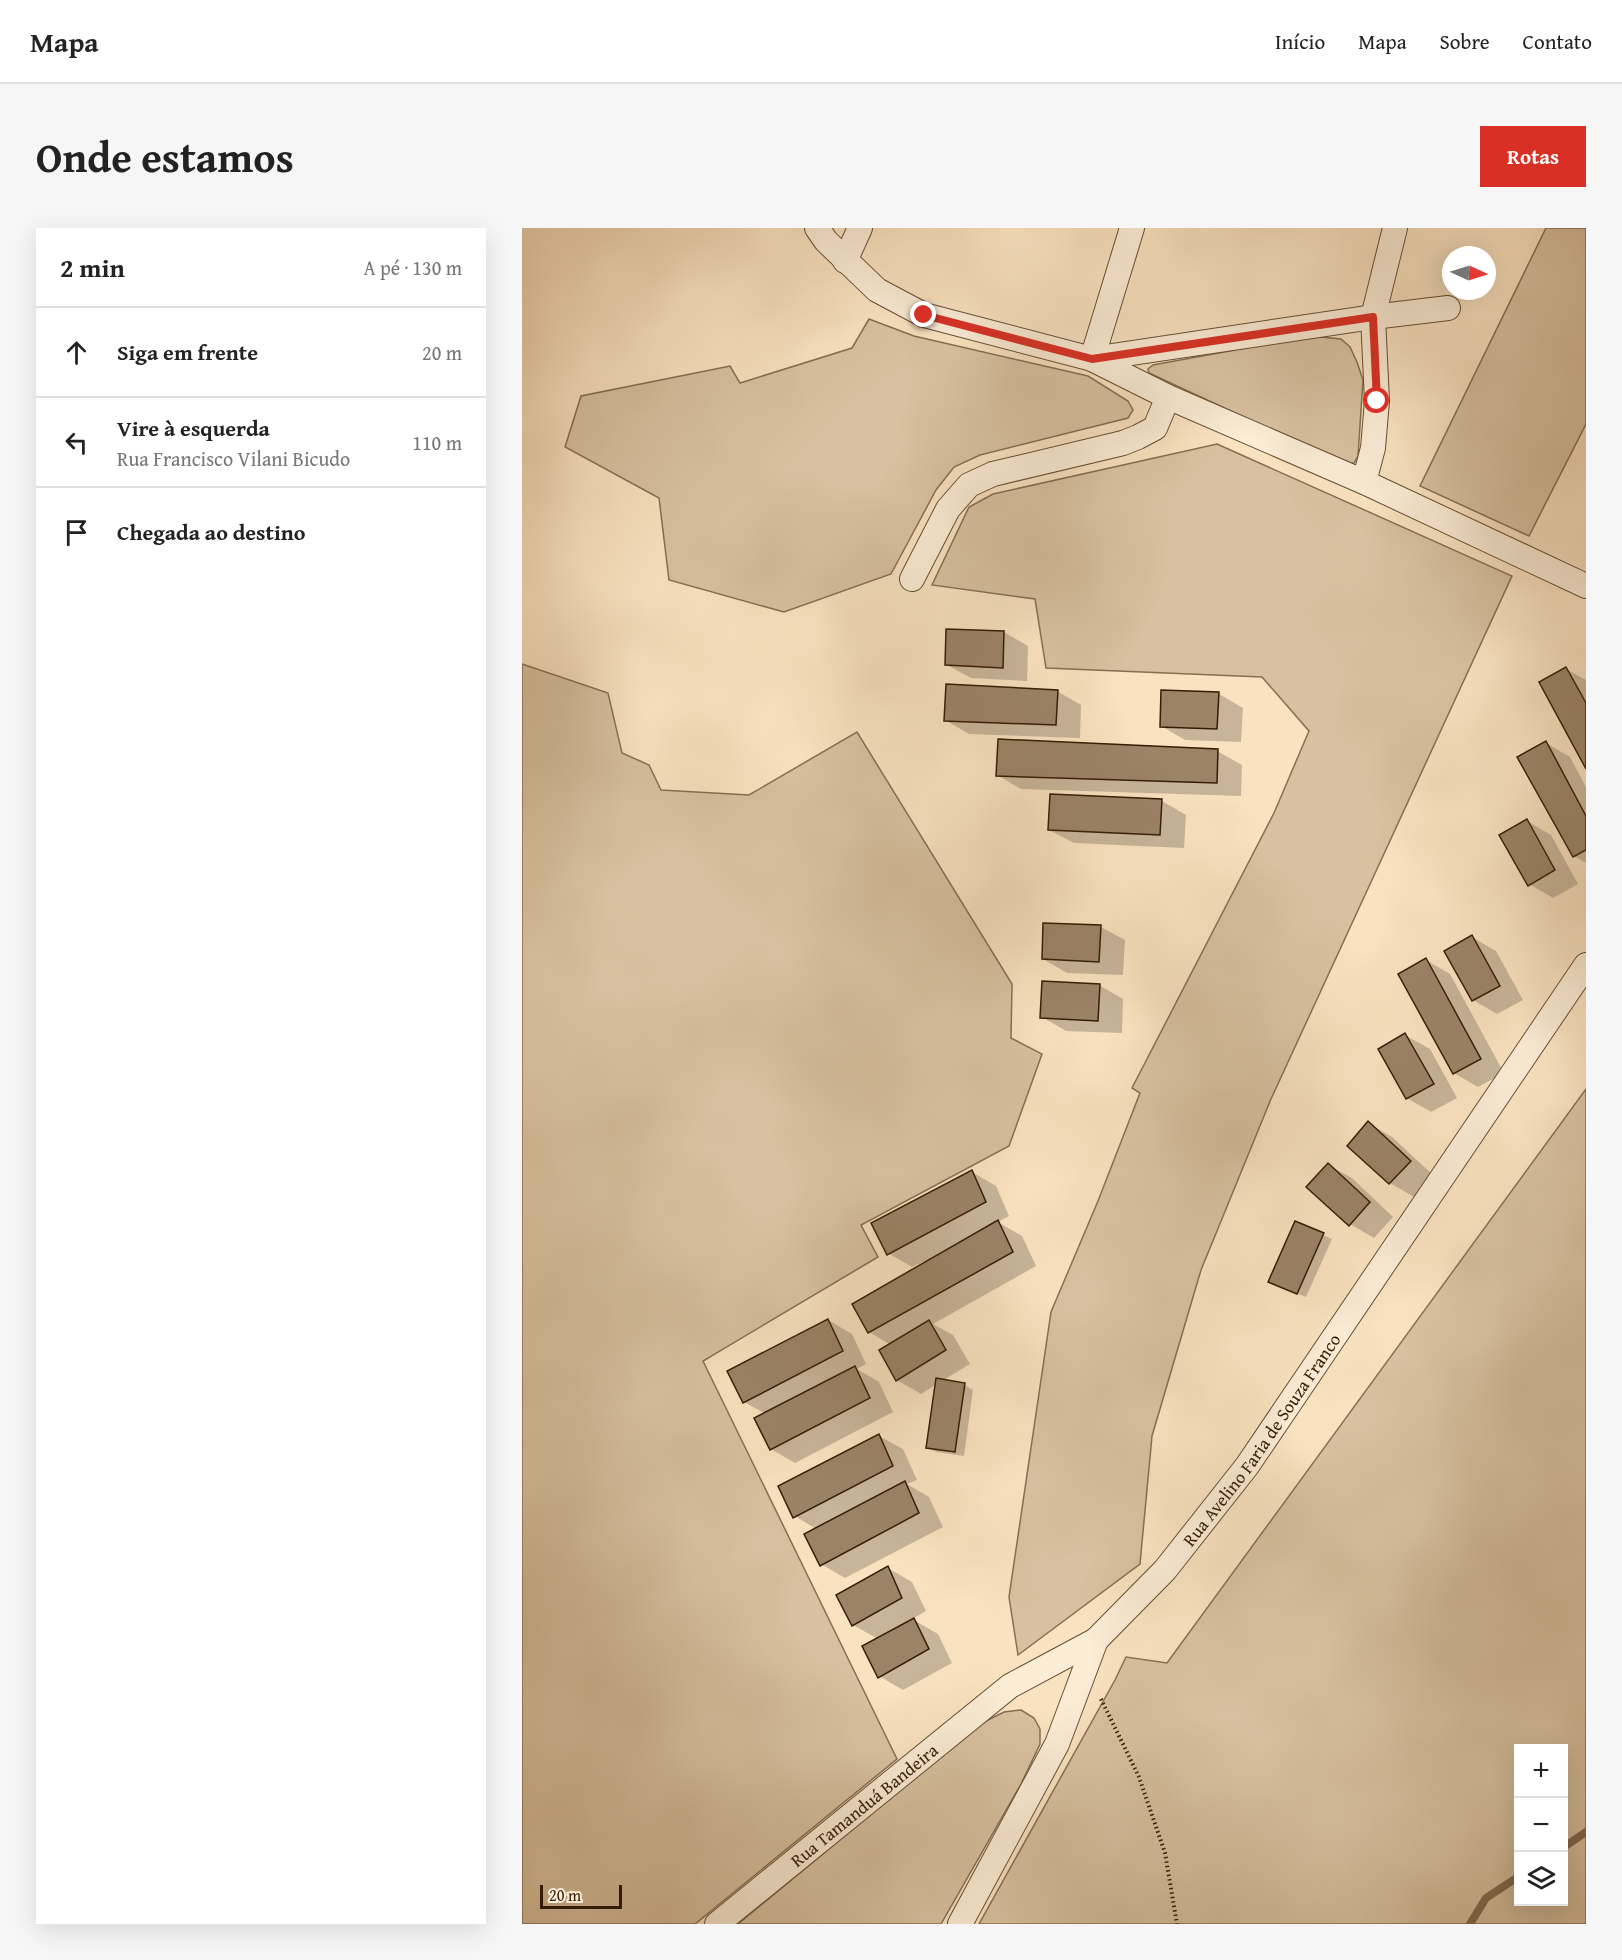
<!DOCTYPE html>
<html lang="pt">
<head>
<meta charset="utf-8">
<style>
  :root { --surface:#fff; --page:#f6f6f6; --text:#222; --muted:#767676; --line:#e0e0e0; --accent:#d93025 }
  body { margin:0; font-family:"Gentium Book Plus",serif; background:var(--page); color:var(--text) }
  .controls { position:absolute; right:18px; bottom:18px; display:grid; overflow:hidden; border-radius:0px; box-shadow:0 6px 24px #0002 }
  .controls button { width:54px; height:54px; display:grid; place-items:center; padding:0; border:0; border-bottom:2px solid var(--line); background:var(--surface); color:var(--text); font:30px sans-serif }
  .compass { position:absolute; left:920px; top:18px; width:54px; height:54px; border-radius:50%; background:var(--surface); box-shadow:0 6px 24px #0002; rotate:94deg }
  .scale { position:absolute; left:18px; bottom:15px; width:82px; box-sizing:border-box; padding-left:6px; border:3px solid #351d05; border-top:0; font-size:16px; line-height:21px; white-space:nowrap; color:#351d05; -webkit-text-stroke:4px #fbecd6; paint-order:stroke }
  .stop { position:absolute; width:18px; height:18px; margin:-14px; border:4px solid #d93025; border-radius:50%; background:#fff }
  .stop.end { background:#d93025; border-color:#fff; box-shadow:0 2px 6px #0008 }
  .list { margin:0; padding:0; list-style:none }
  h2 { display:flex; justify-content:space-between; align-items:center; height:78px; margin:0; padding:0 24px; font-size:26px }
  h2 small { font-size:20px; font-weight:400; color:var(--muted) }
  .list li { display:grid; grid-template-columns:39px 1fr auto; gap:18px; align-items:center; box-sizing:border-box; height:90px; padding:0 24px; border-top:2px solid var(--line) }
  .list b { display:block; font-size:22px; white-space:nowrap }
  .list p { margin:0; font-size:20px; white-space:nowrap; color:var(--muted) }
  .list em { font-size:20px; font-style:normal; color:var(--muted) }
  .icon { flex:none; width:33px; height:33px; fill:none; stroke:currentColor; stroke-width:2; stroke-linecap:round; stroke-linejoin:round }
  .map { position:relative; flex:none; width:1064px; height:1696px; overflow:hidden; border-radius:0px }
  header { display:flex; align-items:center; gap:36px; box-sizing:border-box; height:84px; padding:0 30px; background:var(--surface); border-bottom:2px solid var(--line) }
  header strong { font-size:28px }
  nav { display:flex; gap:33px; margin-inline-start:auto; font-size:21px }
  .intro { display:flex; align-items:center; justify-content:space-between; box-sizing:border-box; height:144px; padding:0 36px }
  h1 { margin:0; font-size:42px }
  .button { padding:15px 27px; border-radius:0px; background:var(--accent); color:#fff; font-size:21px; font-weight:700 }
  main { display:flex; gap:36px; padding:0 36px }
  aside { flex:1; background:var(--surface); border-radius:0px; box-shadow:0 6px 24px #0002 }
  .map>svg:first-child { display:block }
</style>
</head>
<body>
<header>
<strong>Mapa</strong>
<nav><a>Início</a><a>Mapa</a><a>Sobre</a><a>Contato</a></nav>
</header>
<div class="intro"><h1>Onde estamos</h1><a class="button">Rotas</a></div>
<main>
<aside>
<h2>2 min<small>A pé · 130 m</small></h2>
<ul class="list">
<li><svg class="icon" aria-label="ahead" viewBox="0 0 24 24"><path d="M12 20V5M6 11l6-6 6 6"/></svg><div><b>Siga em frente</b></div><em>20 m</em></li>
<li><svg class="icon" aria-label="left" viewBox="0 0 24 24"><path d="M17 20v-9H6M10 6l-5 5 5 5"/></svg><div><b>Vire à esquerda</b><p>Rua Francisco Vilani Bicudo</p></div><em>110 m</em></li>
<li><svg class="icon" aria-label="arrive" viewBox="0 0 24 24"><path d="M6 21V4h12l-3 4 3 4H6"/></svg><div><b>Chegada ao destino</b></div></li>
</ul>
</aside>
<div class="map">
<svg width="1064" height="1696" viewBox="0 0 1064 1696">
  <rect width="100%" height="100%" fill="#f9e2c0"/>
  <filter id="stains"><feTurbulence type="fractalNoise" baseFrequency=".00333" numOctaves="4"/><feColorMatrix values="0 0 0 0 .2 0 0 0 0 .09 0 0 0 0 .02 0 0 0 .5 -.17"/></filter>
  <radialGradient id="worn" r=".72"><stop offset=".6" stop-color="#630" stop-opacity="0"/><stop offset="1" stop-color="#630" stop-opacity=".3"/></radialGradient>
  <!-- green -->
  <g fill="#d8c1a0" stroke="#866f52" stroke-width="1.5" fill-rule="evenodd">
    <path d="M1024,0H1064V196L1007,308L898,258Z"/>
    <path d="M347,91L392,108L566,148L606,173L611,182L606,190L458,227L432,239L414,262L369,346L262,384L147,352L137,270L43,219L59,168L208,138L218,155L330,120Z"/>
    <path d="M789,108L819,111L828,119L835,134L841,152L836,228L832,235L823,236L627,145L626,141L631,137Z"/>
    <path d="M695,216L990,348L749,871L679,1042L630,1208L618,1336L496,1427L487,1369L529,1084L576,973L618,865L610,860L752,585L787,503L740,449L524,440L513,371L410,357L447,279L471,266Z"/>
    <path d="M0,436L86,465L100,525L127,537L139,562L227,567L335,504L490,756L489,810L520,826L487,918L339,997L356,1029L181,1133L375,1531L173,1696H0Z"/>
    <path d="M1064,861V1696H457L593,1452L604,1429L645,1435ZM996,1520H1042V1674H996Z"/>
    <path d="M499,1482L512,1490L518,1501V1516L499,1556L419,1696H216L458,1496L482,1484Z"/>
  </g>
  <!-- shadow -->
  <g fill="#0003">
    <path d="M482,404L506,418L505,453L449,450L425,437Z"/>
    <path d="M1044,441L1064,452V538Z"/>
    <path d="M535,463L559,477L558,510L447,506L423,492Z"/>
    <path d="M697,466L721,480L719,514L663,512L639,498Z"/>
    <path d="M1024,515L1048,529L1064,559V635L1052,628Z"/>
    <path d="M695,523L720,537L719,568L499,561L475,547Z"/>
    <path d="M640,573L664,587L662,620L552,615L527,602Z"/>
    <path d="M1005,593L1029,607L1056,656L1031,670L1007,656Z"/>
    <path d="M579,699L603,712L601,747L545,745L521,731Z"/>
    <path d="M950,709L974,723L1001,772L975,786L951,772Z"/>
    <path d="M904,732L928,746L982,845L956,859L932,845Z"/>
    <path d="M577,757L601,771L600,805L544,803L520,789Z"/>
    <path d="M883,807L908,821L935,870L909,884L885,870Z"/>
    <path d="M846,895L870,909L912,948L892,969L868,955L827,918Z"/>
    <path d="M806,937L830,950L871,989L852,1010L828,996Z"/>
    <path d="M450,944L474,958L487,988L476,994L500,1008L514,1038L411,1096L431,1107L448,1136L420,1153L442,1157L451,1162L442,1228L414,1224L406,1219L415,1156L399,1166L375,1152L369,1117L347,1104L406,1034L405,1032L390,1039L366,1025Z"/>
    <path d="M774,995L810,1011L784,1069L757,1058Z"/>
    <path d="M306,1092L330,1106L344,1136L335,1141L357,1154L371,1184L273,1235L249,1221L244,1186L222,1174Z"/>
    <path d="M357,1208L381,1221L395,1252L385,1256L407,1269L421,1299L323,1350L299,1336L294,1301L273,1288Z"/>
    <path d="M366,1340L390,1354L404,1383L390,1391L416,1406L430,1435L381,1462L357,1448L356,1411L331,1397Z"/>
  </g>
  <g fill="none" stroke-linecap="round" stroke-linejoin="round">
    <!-- stream -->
    <g stroke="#826b4f" stroke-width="8">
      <path d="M1042,1619L1064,1604"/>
      <path d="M948,1696L964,1670L996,1649"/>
    </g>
  </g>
  <!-- building -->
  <g fill="#9b8366" stroke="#351d05" stroke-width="1.5">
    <path d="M424,401L482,403L481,440L423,437Z"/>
    <path d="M1044,439L1064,475V541L1017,454Z"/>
    <path d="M424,456L536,462L534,497L422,493Z"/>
    <path d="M639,462L697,464L695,501L638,499Z"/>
    <path d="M476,511L696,521L695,555L474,548Z"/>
    <path d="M1024,513L1064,588V622L1051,629L995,529Z"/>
    <path d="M528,566L640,571L638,607L526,602Z"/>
    <path d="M1005,591L1033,642L1006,658L977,607Z"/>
    <path d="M521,695L579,697L577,734L520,731Z"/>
    <path d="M950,707L978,758L950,773L922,723Z"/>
    <path d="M904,730L959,831L931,846L876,746Z"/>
    <path d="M520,753L578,756L576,793L518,790Z"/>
    <path d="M883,805L912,856L884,871L856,821Z"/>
    <path d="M846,893L889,933L867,956L825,918Z"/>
    <path d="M806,935L848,974L827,998L784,959Z"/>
    <path d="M450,942L464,974L365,1027L349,995Z"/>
    <path d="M476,992L491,1024L346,1105L330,1076Z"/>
    <path d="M773,993L802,1005L775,1066L746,1054Z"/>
    <path d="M306,1091L321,1123L221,1175L205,1143Z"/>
    <path d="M407,1092L424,1122L374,1153L357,1122Z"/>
    <path d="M333,1138L348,1170L248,1222L232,1190Z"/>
    <path d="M414,1150L443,1155L433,1224L404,1220Z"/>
    <path d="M357,1206L371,1238L271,1290L256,1258Z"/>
    <path d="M383,1253L397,1285L298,1338L282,1306Z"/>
    <path d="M366,1338L380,1370L330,1398L314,1367Z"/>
    <path d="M392,1390L407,1421L356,1450L340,1418Z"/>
  </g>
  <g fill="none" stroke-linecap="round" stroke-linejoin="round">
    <defs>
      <g id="street">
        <path d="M295,0L304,13L355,62L402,87L570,131L851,89L926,80"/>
        <path d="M610,0L570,131L646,169L842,254"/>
        <path d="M873,0L851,89L855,173L851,220L842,254L1064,358"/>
        <path d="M323,33L338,0"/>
        <path d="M390,351L426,281L447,257L471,246L601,215L616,209L633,200L646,169"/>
        <path id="s1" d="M195,1696L488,1458L574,1412"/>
        <path id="s2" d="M438,1696L535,1516L574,1412L643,1342L725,1238L1064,737"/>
      </g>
    </defs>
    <!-- street casing -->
    <use href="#street" stroke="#664e34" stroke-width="26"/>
    <!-- path -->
    <path stroke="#351d05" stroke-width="4" stroke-dasharray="1.5 3" stroke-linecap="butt" d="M579,1471L617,1549L643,1625L655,1696"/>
    <!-- street -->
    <use href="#street" stroke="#fbecd6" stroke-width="24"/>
  </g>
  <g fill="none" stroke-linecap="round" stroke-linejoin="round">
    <!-- route -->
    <path stroke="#d93025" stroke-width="8" d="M402,87L570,131L851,89L855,173"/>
  </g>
  <g text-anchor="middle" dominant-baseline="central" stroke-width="6" stroke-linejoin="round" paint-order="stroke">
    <!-- street labels -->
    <g font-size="18" fill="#351d05" stroke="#fbecd6">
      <text stroke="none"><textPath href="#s2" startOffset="576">Rua Avelino Faria de Souza Franco</textPath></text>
      <text stroke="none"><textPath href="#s1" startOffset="189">Rua Tamanduá Bandeira</textPath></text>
    </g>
  </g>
  <rect width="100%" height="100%" filter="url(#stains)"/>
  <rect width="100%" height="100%" fill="url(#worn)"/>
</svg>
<div class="controls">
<button>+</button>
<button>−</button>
<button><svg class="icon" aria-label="layers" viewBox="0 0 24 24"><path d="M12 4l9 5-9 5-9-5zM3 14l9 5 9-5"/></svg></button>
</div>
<svg class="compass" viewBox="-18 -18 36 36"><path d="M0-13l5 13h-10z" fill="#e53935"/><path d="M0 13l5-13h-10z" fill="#767676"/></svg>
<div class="scale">20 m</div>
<div class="stop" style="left:855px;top:173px"></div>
<div class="stop end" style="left:402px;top:87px"></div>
</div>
</main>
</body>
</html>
